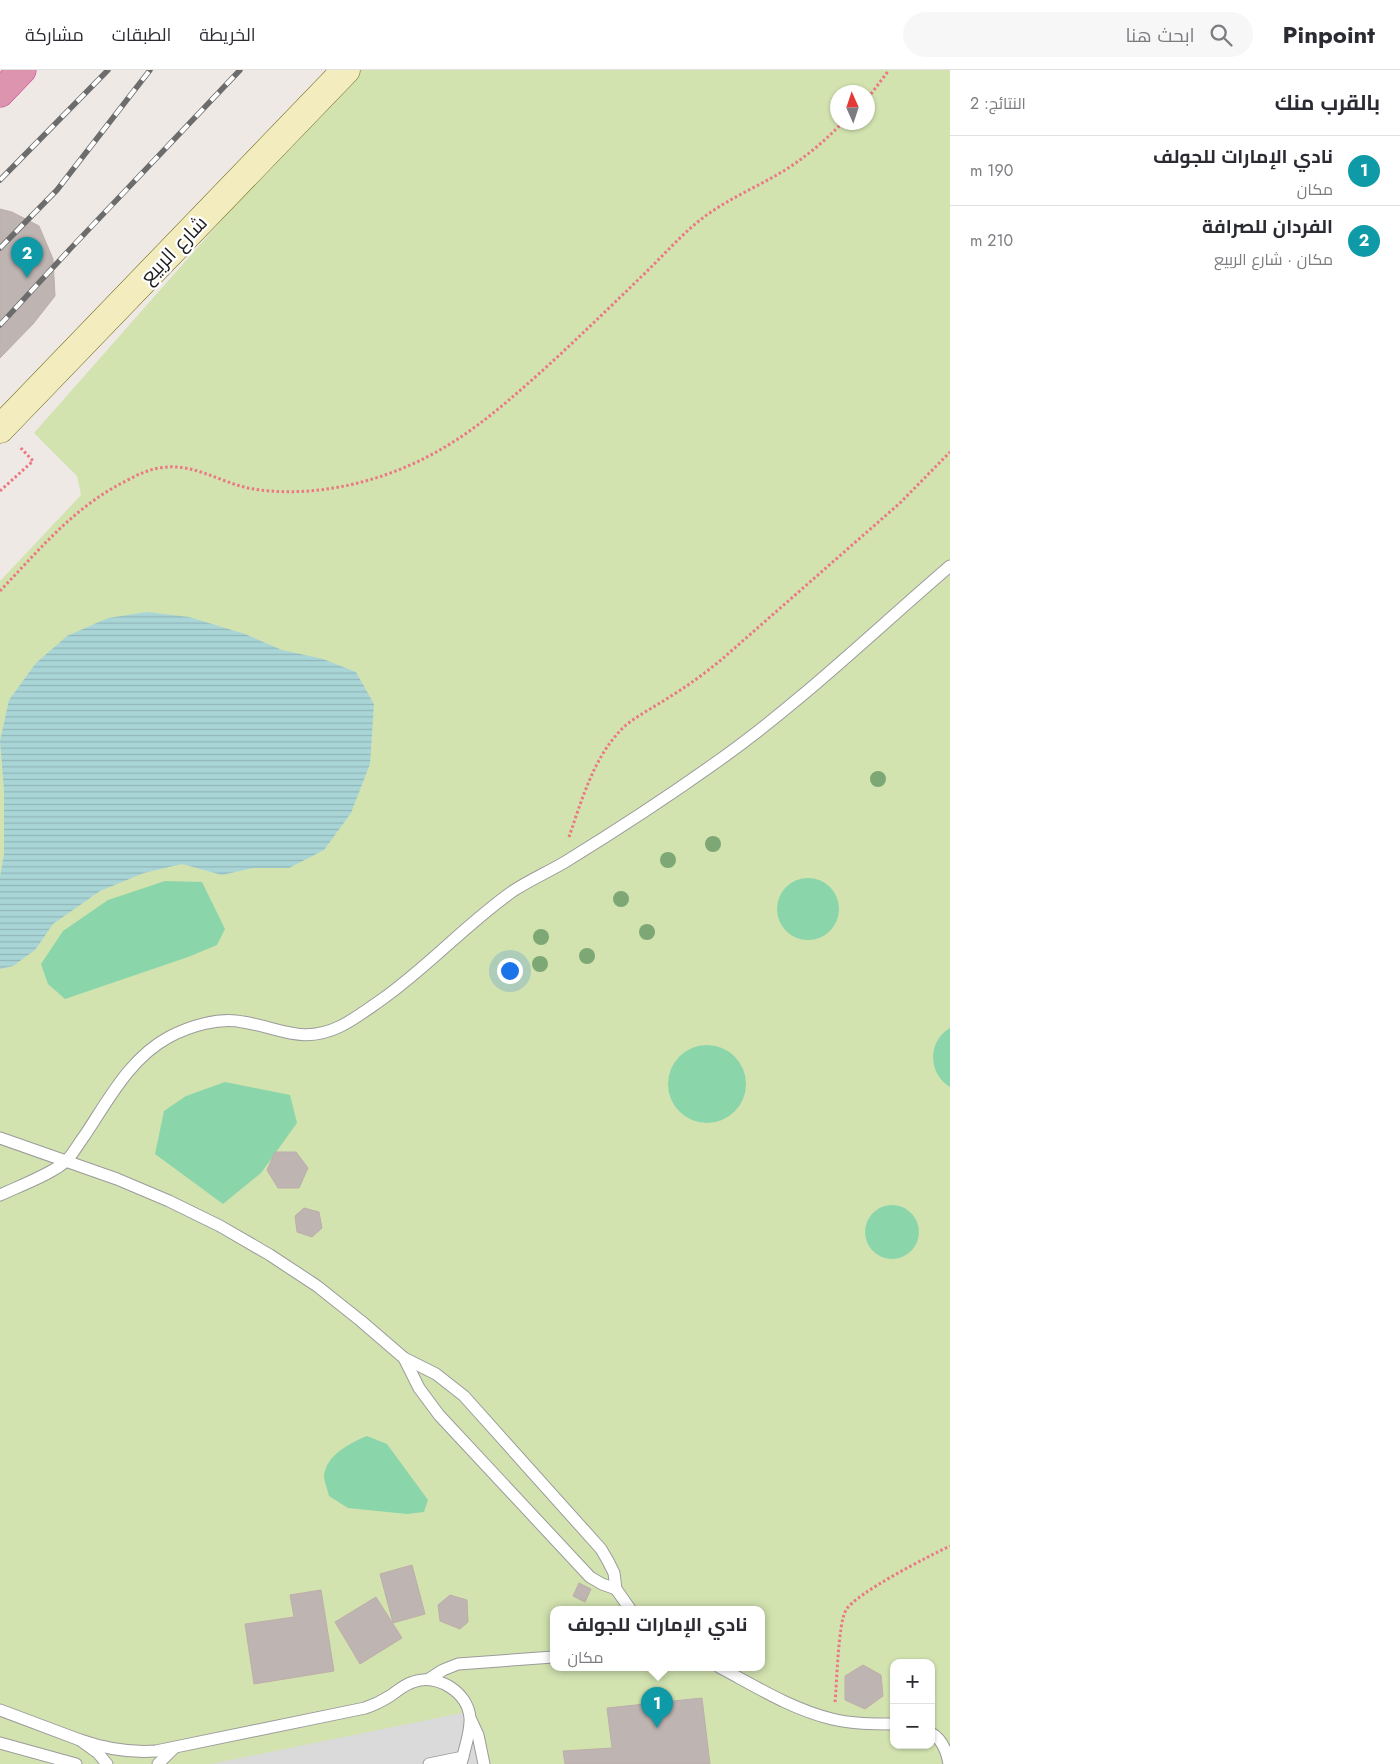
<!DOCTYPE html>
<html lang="ar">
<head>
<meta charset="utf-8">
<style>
  :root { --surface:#fff; --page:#f7f7f7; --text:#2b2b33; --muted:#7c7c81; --line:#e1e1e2; --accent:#b71532 }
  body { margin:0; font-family:Jost,Cairo,sans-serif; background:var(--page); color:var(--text); direction:rtl }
  .controls { position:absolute; right:15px; bottom:15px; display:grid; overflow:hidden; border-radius:10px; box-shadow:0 1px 4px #0004 }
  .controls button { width:45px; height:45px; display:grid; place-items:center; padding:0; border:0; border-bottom:1px solid var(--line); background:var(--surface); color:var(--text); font:25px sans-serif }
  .compass { position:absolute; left:830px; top:15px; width:45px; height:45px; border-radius:50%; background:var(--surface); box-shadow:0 1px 4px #0004; rotate:357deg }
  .you { position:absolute; left:509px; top:900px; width:18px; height:18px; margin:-12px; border:4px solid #fff; border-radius:50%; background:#1a73e8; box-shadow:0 0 0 8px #1a73e833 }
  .badge { display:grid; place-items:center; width:32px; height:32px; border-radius:50%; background:var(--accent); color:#fff; font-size:16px; font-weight:700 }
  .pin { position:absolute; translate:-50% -41px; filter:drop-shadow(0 1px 2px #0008) }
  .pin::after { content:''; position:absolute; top:26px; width:18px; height:15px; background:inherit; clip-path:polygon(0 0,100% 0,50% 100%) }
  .popup { position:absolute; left:550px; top:1536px; width:215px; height:65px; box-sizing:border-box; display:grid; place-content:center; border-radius:10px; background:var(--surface); filter:drop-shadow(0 1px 4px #0005); font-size:16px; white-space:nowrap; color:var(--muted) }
  .popup b { font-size:19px; color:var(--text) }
  .popup::after { content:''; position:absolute; left:50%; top:100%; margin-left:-10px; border:10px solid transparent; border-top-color:var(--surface) }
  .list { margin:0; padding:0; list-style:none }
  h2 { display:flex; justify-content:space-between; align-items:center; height:65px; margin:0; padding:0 20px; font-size:21px }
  h2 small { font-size:16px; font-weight:400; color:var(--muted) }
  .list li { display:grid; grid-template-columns:32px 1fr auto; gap:15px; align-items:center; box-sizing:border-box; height:70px; padding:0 20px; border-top:1px solid var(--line) }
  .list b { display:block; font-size:19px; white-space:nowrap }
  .list p { margin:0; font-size:16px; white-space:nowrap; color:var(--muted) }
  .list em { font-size:16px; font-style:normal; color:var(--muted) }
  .icon { flex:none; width:28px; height:28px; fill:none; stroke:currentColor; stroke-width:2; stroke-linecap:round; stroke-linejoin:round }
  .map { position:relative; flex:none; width:950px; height:1694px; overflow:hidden; direction:ltr }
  header { display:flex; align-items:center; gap:30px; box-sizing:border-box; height:70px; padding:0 25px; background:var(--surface); border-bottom:1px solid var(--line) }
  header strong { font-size:24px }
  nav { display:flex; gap:28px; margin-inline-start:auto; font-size:18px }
  .search { width:350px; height:45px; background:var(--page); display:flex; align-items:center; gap:12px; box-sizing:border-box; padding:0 18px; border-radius:28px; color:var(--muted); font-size:19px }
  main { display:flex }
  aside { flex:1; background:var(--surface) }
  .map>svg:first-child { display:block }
</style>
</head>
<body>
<header>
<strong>Pinpoint</strong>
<div class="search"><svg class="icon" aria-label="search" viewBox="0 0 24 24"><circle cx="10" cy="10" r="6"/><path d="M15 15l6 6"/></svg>ابحث هنا</div>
<nav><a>الخريطة</a><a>الطبقات</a><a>مشاركة</a></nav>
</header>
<main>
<aside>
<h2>بالقرب منك<small>النتائج: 2</small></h2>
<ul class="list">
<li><span class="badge" style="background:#0f9aa8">1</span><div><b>نادي الإمارات للجولف</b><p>مكان</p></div><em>190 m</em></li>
<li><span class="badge" style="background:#0f9aa8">2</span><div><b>الفردان للصرافة</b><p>مكان · شارع الربيع</p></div><em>210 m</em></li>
</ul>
</aside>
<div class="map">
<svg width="950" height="1694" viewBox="0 0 950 1694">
  <defs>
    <pattern id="water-rules" width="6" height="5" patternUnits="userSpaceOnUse" patternTransform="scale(1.25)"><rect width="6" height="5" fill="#a9d5d7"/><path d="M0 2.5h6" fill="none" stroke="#91b6b8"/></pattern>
  </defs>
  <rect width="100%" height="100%" fill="#eee9e5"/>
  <!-- grass -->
  <path fill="#d2e3b0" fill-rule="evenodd" d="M354,0H950V1694H0V511L81,425L77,406L34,363ZM838,22H868V52H838ZM553,1539H761V1597H553ZM894,1593H931V1675H894Z"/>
  <!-- pitch -->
  <g fill="#8bd5aa">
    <circle cx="808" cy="839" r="31"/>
    <path d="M165,811L202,812L225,859L217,875L188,887L65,929L48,914L41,894L63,861L108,830Z"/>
    <path d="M950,958V1017C928,1004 927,971 950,958Z"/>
    <circle cx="707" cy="1014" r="39"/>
    <path d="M225,1012L290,1025L297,1053L261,1103L223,1134L155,1084L164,1041L186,1026Z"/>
    <circle cx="892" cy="1162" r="27"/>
    <path d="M367,1366L387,1374L428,1430L424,1442L407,1444L348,1438L329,1426C328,1420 324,1412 324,1406C326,1385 350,1373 367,1366Z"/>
  </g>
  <!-- parking -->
  <path fill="#dadada" d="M467,1642L479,1694H211Z"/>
  <!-- water -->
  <path fill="url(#water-rules)" d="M147,542L189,547L245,564L282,580L323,589L356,602L374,634L370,694L351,743L324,780L289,798H253L222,805L182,794L144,803L100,821L53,854L35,880L13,896L0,899V807L4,784V720L0,671L9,630L36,593L67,566L108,548Z"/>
  <!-- building -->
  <g fill="#beb4b2" stroke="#beaea9">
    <path d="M0,139L12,142L39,156L53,189L55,226L33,254L0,288Z"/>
    <path d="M275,1082H296L308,1098L299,1118H278L267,1100Z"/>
    <path d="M304,1138L319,1142L322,1158L312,1167L297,1162L295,1146Z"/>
    <path d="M412,1495L425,1544L393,1553L380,1504Z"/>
    <path d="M579,1513L591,1519L585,1532L573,1526Z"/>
    <path d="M321,1520L334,1601L254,1614L245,1554L294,1547L290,1525Z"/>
    <path d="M450,1525L467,1530L468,1552L460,1559L440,1551L438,1535Z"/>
    <path d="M376,1527L402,1568L360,1594L335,1552Z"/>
    <path d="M863,1595L881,1605L883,1626L865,1639L845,1630V1606Z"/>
    <path d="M702,1628L710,1694H565L563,1681L612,1678L607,1638Z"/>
  </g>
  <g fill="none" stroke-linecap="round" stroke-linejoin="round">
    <defs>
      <g id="lane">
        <path d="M0,1068L117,1109L169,1131L220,1156L270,1185L317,1216L361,1251L404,1288L436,1304L464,1326L601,1479L608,1491L614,1503L616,1519L630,1539"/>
        <path d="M0,1125C17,1117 57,1102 68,1089C74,1082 79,1073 85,1065C109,1029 130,988 169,967C190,956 219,947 243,952C281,958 302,975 341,956C355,949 368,939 381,930C428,897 466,854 513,821C530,810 548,802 565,792C617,760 669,726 718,691C801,632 873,562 950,496"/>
        <path d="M404,1288L419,1318L439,1345L590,1507L602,1514L616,1519"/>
        <path d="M719,1597C755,1616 791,1639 832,1649C852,1654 873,1654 894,1654"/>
        <path d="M429,1609L443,1600L458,1594L553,1587"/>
        <path d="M0,1640L80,1670L98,1683L107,1694"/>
        <path d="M471,1650L478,1665L484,1694"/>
        <path d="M931,1663C942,1669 947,1682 949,1694"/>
        <path d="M80,1670C106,1679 129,1683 156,1681L365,1638C374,1635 382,1631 390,1626C398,1621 403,1615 413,1612C437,1603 468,1622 470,1648C471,1662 464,1680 461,1694"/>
        <path d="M0,1673L76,1694"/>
        <path d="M158,1694L174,1678"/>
        <path d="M429,1694L463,1687"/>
      </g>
      <path id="secondary" d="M0,359L346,0"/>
      <path id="highway" d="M0,23L22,0"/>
    </defs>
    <!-- lane casing -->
    <use href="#lane" stroke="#9b9b9b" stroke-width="13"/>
    <!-- secondary casing -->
    <use href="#secondary" stroke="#696310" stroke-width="29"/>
    <!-- highway casing -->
    <use href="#highway" stroke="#c73683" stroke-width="29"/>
    <!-- path -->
    <g stroke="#eb7882" stroke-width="3" stroke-dasharray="2.5 2.5" stroke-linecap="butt">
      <path d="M868,28L889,0"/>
      <path d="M0,421L33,391L19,376"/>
      <path d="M0,521C39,480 75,436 126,411C137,405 147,400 159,398C192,392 217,411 248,418C300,428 360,417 408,396C461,373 498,340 541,302C575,271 608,239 641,207C661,188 679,167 700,150C723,132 750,120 775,106C800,92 823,73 843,52"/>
      <path d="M569,767C582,729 595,683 626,655C640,644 656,636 671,626C689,615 705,603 721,590L900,433L950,382"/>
      <path d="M835,1632C837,1612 838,1554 846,1540C856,1523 929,1486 950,1476"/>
    </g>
    <!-- lane -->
    <use href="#lane" stroke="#fff" stroke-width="11"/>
    <!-- secondary -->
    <use href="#secondary" stroke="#f3ecbe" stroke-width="28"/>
    <!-- highway -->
    <use href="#highway" stroke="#dd94af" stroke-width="28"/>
    <defs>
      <g id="rail">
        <path d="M0,110L108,0"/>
        <path d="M0,178L57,120L150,0"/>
        <path d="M0,255L71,178L240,0"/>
      </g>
    </defs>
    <!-- rail casing -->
    <use href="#rail" stroke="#6c6c6c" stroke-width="5.5"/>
    <!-- rail -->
    <use href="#rail" stroke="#fff" stroke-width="4" stroke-dasharray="11" stroke-linecap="butt"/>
  </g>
  <!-- trees -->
  <g fill="#7da774">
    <circle cx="878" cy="709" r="8"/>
    <circle cx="713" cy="774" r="8"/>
    <circle cx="668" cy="790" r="8"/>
    <circle cx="621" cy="829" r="8"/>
    <circle cx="647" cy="862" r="8"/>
    <circle cx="541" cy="867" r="8"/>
    <circle cx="587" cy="886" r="8"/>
    <circle cx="540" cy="894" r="8"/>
  </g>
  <g text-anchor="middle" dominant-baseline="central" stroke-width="4.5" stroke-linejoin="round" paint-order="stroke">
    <!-- street labels -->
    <g font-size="20" fill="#1e1e1e" stroke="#fff">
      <text transform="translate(174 180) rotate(-46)">شارع الربيع</text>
    </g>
  </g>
</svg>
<div class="controls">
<button>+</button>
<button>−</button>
</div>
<svg class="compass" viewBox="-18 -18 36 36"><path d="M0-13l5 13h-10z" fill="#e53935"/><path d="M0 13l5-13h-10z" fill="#7c7c81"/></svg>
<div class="you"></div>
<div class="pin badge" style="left:657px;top:1658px;background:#0f9aa8">1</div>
<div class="popup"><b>نادي الإمارات للجولف</b>مكان</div>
<div class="pin badge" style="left:27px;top:208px;background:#0f9aa8">2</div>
</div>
</main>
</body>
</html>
